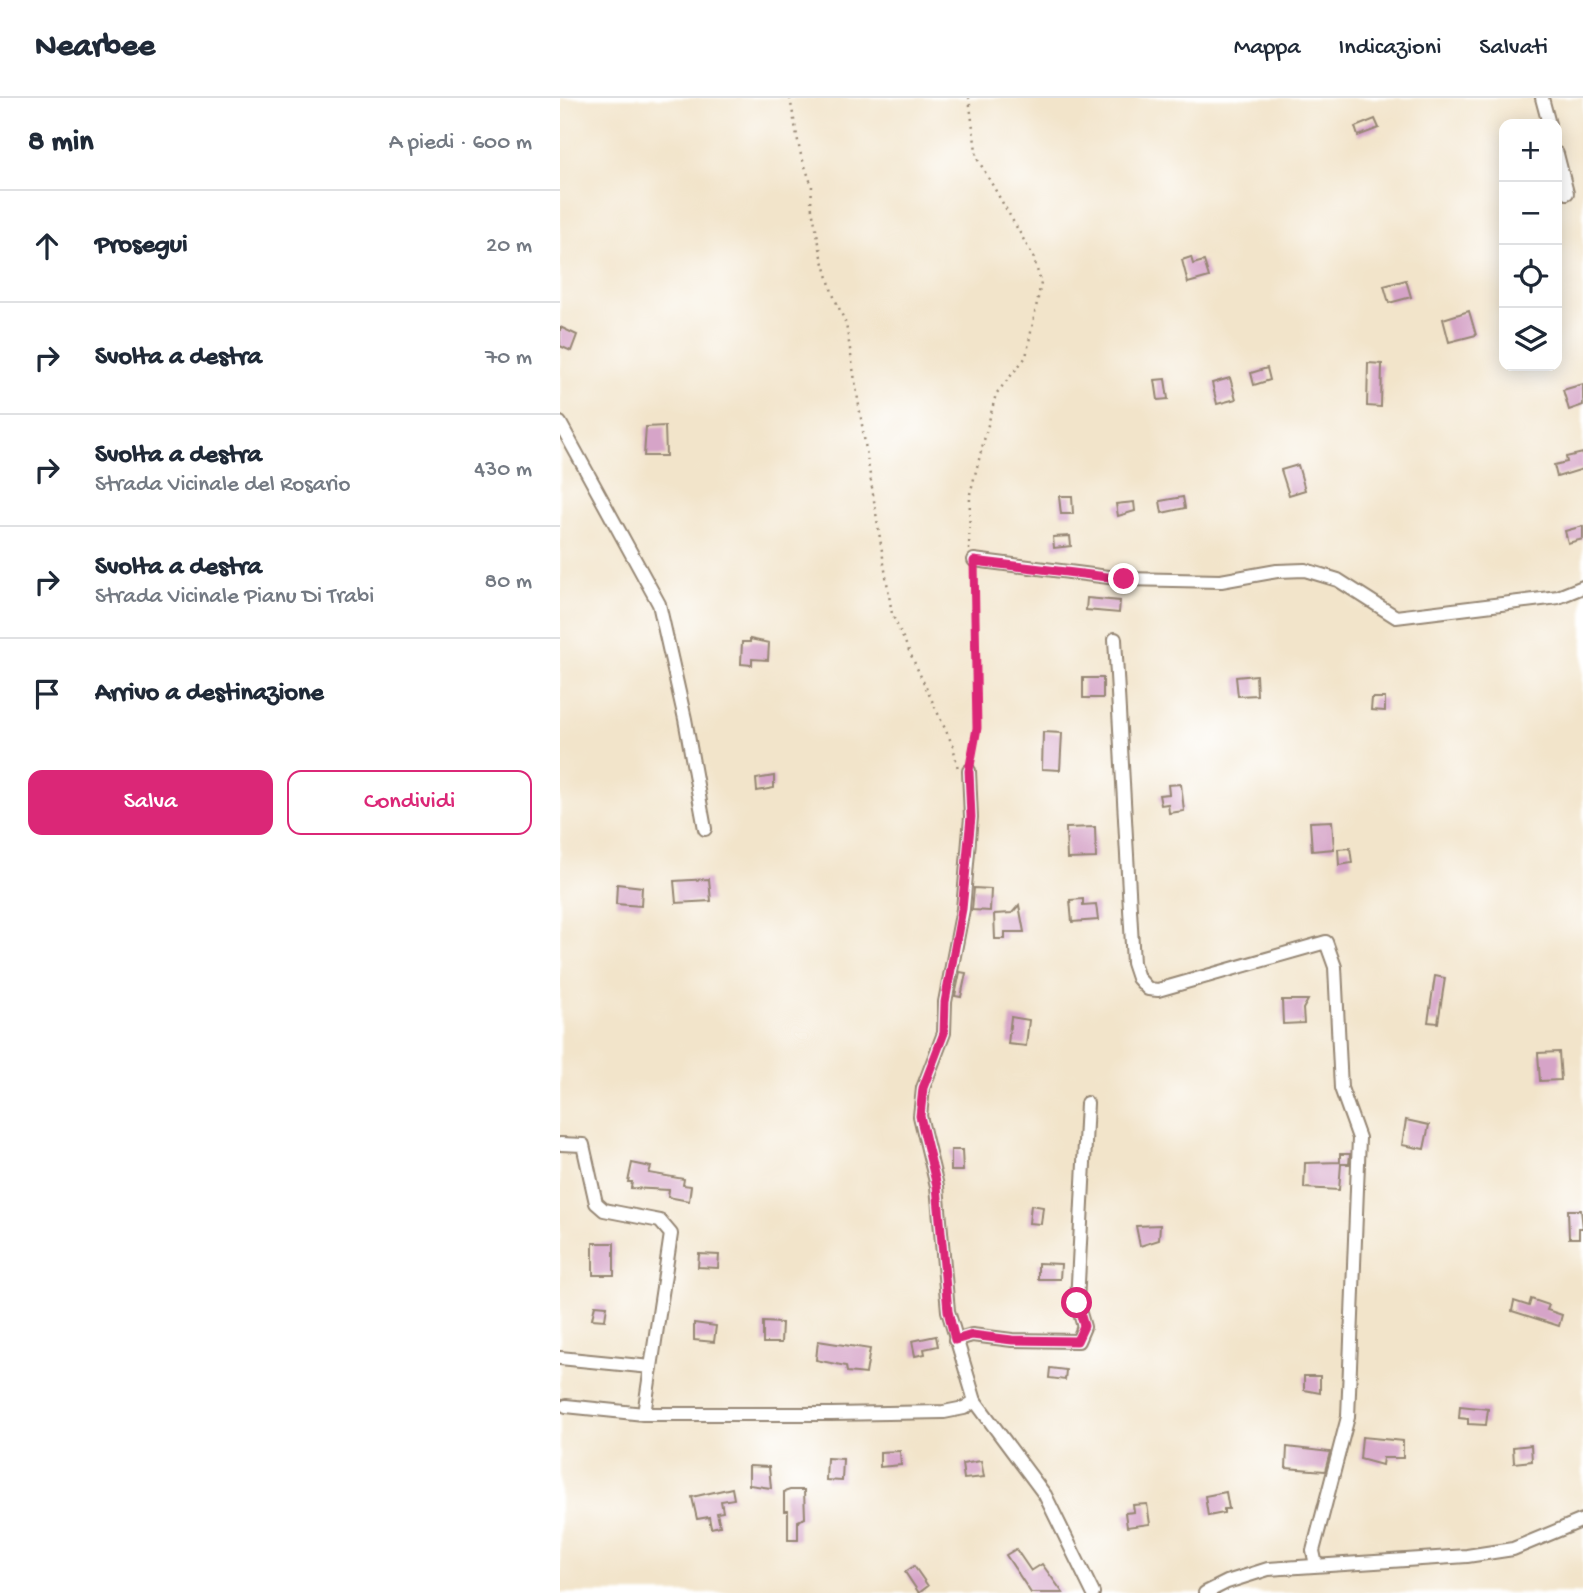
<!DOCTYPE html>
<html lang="it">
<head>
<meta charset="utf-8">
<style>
  :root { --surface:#fff; --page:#f2f2f3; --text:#1f2937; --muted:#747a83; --line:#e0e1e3; --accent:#db2777 }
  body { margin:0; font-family:"Gochi Hand",sans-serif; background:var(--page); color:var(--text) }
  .controls { position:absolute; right:21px; top:21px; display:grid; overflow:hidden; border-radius:14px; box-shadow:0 4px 18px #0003 }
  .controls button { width:63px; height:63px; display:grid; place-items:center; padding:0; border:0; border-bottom:2px solid var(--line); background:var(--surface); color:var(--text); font:35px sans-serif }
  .stop { position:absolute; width:21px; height:21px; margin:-16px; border:5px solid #db2777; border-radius:50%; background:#fff }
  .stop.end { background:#db2777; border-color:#fff; box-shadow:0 2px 7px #0008 }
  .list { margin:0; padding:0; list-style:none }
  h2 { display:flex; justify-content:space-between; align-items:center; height:91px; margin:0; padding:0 28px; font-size:30px }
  h2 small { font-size:23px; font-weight:400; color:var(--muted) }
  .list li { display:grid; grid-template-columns:46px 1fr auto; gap:21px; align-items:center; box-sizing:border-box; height:112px; padding:0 28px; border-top:2px solid var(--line) }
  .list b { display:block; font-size:26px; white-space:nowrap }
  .list p { margin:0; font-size:23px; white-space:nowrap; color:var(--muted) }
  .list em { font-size:23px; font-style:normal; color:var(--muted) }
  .actions { display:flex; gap:14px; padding:21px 28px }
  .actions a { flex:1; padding:16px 0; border:2px solid var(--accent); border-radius:14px; text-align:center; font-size:24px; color:var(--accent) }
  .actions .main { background:var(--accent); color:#fff }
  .icon { flex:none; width:38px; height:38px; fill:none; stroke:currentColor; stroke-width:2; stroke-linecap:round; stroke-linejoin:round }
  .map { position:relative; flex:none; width:1023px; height:1495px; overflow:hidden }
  header { display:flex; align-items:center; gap:42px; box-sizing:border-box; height:98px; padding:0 35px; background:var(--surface); border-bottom:2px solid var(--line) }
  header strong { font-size:33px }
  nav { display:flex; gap:38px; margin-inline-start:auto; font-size:24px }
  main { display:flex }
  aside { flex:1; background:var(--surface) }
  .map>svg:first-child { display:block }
</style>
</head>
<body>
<header>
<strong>Nearbee</strong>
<nav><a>Mappa</a><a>Indicazioni</a><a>Salvati</a></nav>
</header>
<main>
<aside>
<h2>8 min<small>A piedi · 600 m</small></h2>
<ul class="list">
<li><svg class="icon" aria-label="ahead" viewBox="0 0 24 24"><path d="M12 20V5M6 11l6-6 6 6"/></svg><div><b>Prosegui</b></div><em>20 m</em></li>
<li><svg class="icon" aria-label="right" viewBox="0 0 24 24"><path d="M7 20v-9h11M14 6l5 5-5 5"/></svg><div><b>Svolta a destra</b></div><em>70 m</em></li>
<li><svg class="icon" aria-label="right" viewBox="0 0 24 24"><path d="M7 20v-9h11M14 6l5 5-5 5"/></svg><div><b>Svolta a destra</b><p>Strada Vicinale del Rosario</p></div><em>430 m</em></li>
<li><svg class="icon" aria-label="right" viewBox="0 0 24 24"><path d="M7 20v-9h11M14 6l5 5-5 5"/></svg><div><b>Svolta a destra</b><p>Strada Vicinale Pianu Di Trabi</p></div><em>80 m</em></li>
<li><svg class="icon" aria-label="arrive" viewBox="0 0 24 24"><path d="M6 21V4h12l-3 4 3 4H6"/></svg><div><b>Arrivo a destinazione</b></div></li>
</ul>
<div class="actions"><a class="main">Salva</a><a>Condividi</a></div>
</aside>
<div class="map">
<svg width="1023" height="1495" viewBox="0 0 1023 1495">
  <rect width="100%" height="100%" fill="#fff"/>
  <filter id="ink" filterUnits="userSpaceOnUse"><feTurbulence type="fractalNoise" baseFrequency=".0143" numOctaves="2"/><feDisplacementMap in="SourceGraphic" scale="14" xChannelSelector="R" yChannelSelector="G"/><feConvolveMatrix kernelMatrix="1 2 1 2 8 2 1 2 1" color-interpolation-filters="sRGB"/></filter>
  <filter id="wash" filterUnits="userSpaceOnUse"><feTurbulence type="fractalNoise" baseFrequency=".00686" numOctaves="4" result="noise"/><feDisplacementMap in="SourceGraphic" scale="28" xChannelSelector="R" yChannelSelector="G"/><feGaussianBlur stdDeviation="1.57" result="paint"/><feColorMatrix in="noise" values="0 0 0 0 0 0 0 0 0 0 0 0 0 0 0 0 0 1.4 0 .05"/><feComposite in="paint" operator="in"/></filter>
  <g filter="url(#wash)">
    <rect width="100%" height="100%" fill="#f2e4ca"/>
    <g id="blocks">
      <!-- building -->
      <g fill="#d6a4c8">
        <path d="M815,21L819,30L798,38L795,29Z"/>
        <path d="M631,159L633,166L644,163L649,179L628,185L622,162Z"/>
        <path d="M846,182L851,199L829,205L824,188Z"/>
        <path d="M909,213L916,237L889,244L883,221Z"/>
        <path d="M0,229L17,237L11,253L0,248Z"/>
        <path d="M808,265L822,266L821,309L807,308Z"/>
        <path d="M707,270L710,282L694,287L691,275Z"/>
        <path d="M670,280L676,301L657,306L652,285Z"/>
        <path d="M605,281L608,301L598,302L595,282Z"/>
        <path d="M1023,286V307L1009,312L1003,292Z"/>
        <path d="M105,328L106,358H84L86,329Z"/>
        <path d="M1023,355V371L997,379L994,367L1007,364L1006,359Z"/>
        <path d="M738,367L745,392L729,397L721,372Z"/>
        <path d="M499,398H512L513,416H501Z"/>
        <path d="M623,399L625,410L602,415L600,403Z"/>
        <path d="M574,404L575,413L558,418L556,406Z"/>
        <path d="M1023,428V441L1008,445L1005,433Z"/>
        <path d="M510,438L511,448L494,450L493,439Z"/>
        <path d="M527,500L560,503L559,515L526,512Z"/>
        <path d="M190,541L209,545L208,562L192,561V567L181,566L182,544H190Z"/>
        <path d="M696,577L697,597L678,598L676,579Z"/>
        <rect x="523" y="580" width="20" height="20"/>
        <path d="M812,600H825V613L811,612Z"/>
        <path d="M483,634L502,635L500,672L482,671Z"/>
        <path d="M214,678V690L197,693L196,681Z"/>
        <path d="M621,686L624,713L609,715L608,706L601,707L599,697L609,696L608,687Z"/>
        <path d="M772,723L774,751L752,753L750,724Z"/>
        <path d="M535,729L536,760L507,761L506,730Z"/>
        <path d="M790,750L792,765L779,767L778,751Z"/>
        <path d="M149,781L151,803L116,805L114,783Z"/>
        <path d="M57,786L82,789L81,808L56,806Z"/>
        <path d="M414,790L431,791L430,813L412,812Z"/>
        <path d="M523,801V807L536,806L538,822L512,824L510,802Z"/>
        <path d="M459,807L464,834H445V841H435L434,816L452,815Z"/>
        <path d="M400,874L406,875L401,899L395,898Z"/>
        <path d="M875,878L885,880L878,925L868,924Z"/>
        <path d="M722,902H748L743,911L744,925L723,926Z"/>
        <path d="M451,919L469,922L466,948L448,946Z"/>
        <path d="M999,954L1001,982L980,983L978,955Z"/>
        <path d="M846,1022L869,1027L864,1051L842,1047Z"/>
        <path d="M391,1052H402L403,1073H391Z"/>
        <path d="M780,1056H790L789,1066H781L779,1092L744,1090L745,1065L780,1064Z"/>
        <path d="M72,1065L91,1069L89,1075L124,1081L123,1087L131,1088L129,1103L108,1099L109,1092L71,1090L72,1084H68Z"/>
        <path d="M471,1107L483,1109L481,1126L469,1125Z"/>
        <path d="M1008,1112H1021L1023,1130H1019V1140H1009Z"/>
        <path d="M600,1127L599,1142L580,1148L576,1128Z"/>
        <rect x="33" y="1145" width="21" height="32"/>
        <path d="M139,1156L159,1157L158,1170L138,1169Z"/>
        <path d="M478,1165L501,1166L500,1181H478Z"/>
        <path d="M971,1201L989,1207L987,1212L1002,1217L999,1228L952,1213L954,1203L969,1208Z"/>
        <path d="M35,1207L47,1208L45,1222L32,1221Z"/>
        <path d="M203,1224L222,1225L221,1245H203Z"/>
        <path d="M134,1225L156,1228L154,1244L134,1242Z"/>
        <path d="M376,1238L378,1248L364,1251L365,1256L355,1258L352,1243Z"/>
        <path d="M258,1243L310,1251L306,1276L287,1274L286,1268L256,1262Z"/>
        <path d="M490,1270L506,1272L505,1282L489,1280Z"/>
        <path d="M744,1278H760V1295L744,1292Z"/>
        <path d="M900,1308L928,1311L926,1327L908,1326V1321L899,1320Z"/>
        <path d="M802,1339L843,1343V1360H823L822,1367L800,1361Z"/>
        <path d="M971,1347L972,1363L954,1365L953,1349Z"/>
        <path d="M727,1349L770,1354L765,1373L726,1370Z"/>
        <path d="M340,1353L341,1367L320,1369V1354Z"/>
        <path d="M267,1360L283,1361L282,1383L266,1382Z"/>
        <path d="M421,1363L424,1379L404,1381L402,1366Z"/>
        <path d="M189,1368L209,1369L211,1390L189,1387Z"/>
        <path d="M172,1390L174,1401L161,1403L163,1414L157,1415L160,1428L151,1430L149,1419L137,1421L132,1399Z"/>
        <path d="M230,1392H244L245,1420L238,1423V1442H228V1413H224V1394Z"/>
        <path d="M666,1394L669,1411H664V1415L648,1418L645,1398Z"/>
        <path d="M587,1406L590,1426L567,1429L565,1415L574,1414L573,1407Z"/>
        <path d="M456,1451L471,1473L482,1466L503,1495H471L446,1457Z"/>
        <path d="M354,1468L368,1488L359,1495L345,1474Z"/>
      </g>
    </g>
  </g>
  <g filter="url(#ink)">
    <use href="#blocks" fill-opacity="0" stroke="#968774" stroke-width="2"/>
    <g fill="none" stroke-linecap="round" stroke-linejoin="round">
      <defs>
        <g id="minor">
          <path d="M982,0L989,26"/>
          <path d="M997,56L1007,95"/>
          <path d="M0,325L99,506L125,621L145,731"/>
          <path d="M414,462L564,481L661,483L717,473L745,472L778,482L836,519L998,499L1023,489"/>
          <path d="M555,541L573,865L578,880L588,891L598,892L766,844L775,869L781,990L799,1040L788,1319L753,1453L756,1467"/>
          <path d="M409,673L411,719L403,811L385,904L384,935L363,990L360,1018L377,1088L388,1213L415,1303"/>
          <path d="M0,1046L23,1047L36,1105L44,1112L100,1123L111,1136L84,1316"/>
          <path d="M395,1242L412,1237L452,1242L518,1243L524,1229L517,1205L527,1005"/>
          <path d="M0,1260L91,1269"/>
          <path d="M6,1308L84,1316H271L384,1314L404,1310L415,1303L485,1397L533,1495"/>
          <path d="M645,1495L667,1484L708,1471L907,1458L953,1451L1023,1422"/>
        </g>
      </defs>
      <!-- minor casing -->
      <use href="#minor" stroke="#968774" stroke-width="16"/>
      <!-- path -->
      <g stroke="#968774" stroke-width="2.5" stroke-dasharray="2 5" stroke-linecap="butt">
        <path d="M230,0L240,54L252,88L251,106L261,155L272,194L286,226L332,516L393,648L398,671"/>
        <path d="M409,452L410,396L436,296L466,259L481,185L473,158L417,60L409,0"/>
        <path d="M411,663L417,630L413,474"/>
      </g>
      <!-- minor -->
      <use href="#minor" stroke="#fff" stroke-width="12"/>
    </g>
  </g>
  <g fill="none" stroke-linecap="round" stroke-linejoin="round" filter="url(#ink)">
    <!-- route -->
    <path stroke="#db2777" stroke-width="9" d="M517,1205L524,1228L517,1243L452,1242L412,1237L395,1242L388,1213L377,1088L360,1018L363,990L384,935L385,904L402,811L411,719L409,673L417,630L414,463L564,481"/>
  </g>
</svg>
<div class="controls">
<button>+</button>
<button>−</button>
<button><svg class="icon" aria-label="locate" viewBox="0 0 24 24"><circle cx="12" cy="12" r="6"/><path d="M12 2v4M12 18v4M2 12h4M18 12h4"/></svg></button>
<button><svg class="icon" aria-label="layers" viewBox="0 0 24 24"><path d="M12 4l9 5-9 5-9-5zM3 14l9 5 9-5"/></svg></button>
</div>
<div class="stop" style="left:517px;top:1205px"></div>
<div class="stop end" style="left:564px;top:481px"></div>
</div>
</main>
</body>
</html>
